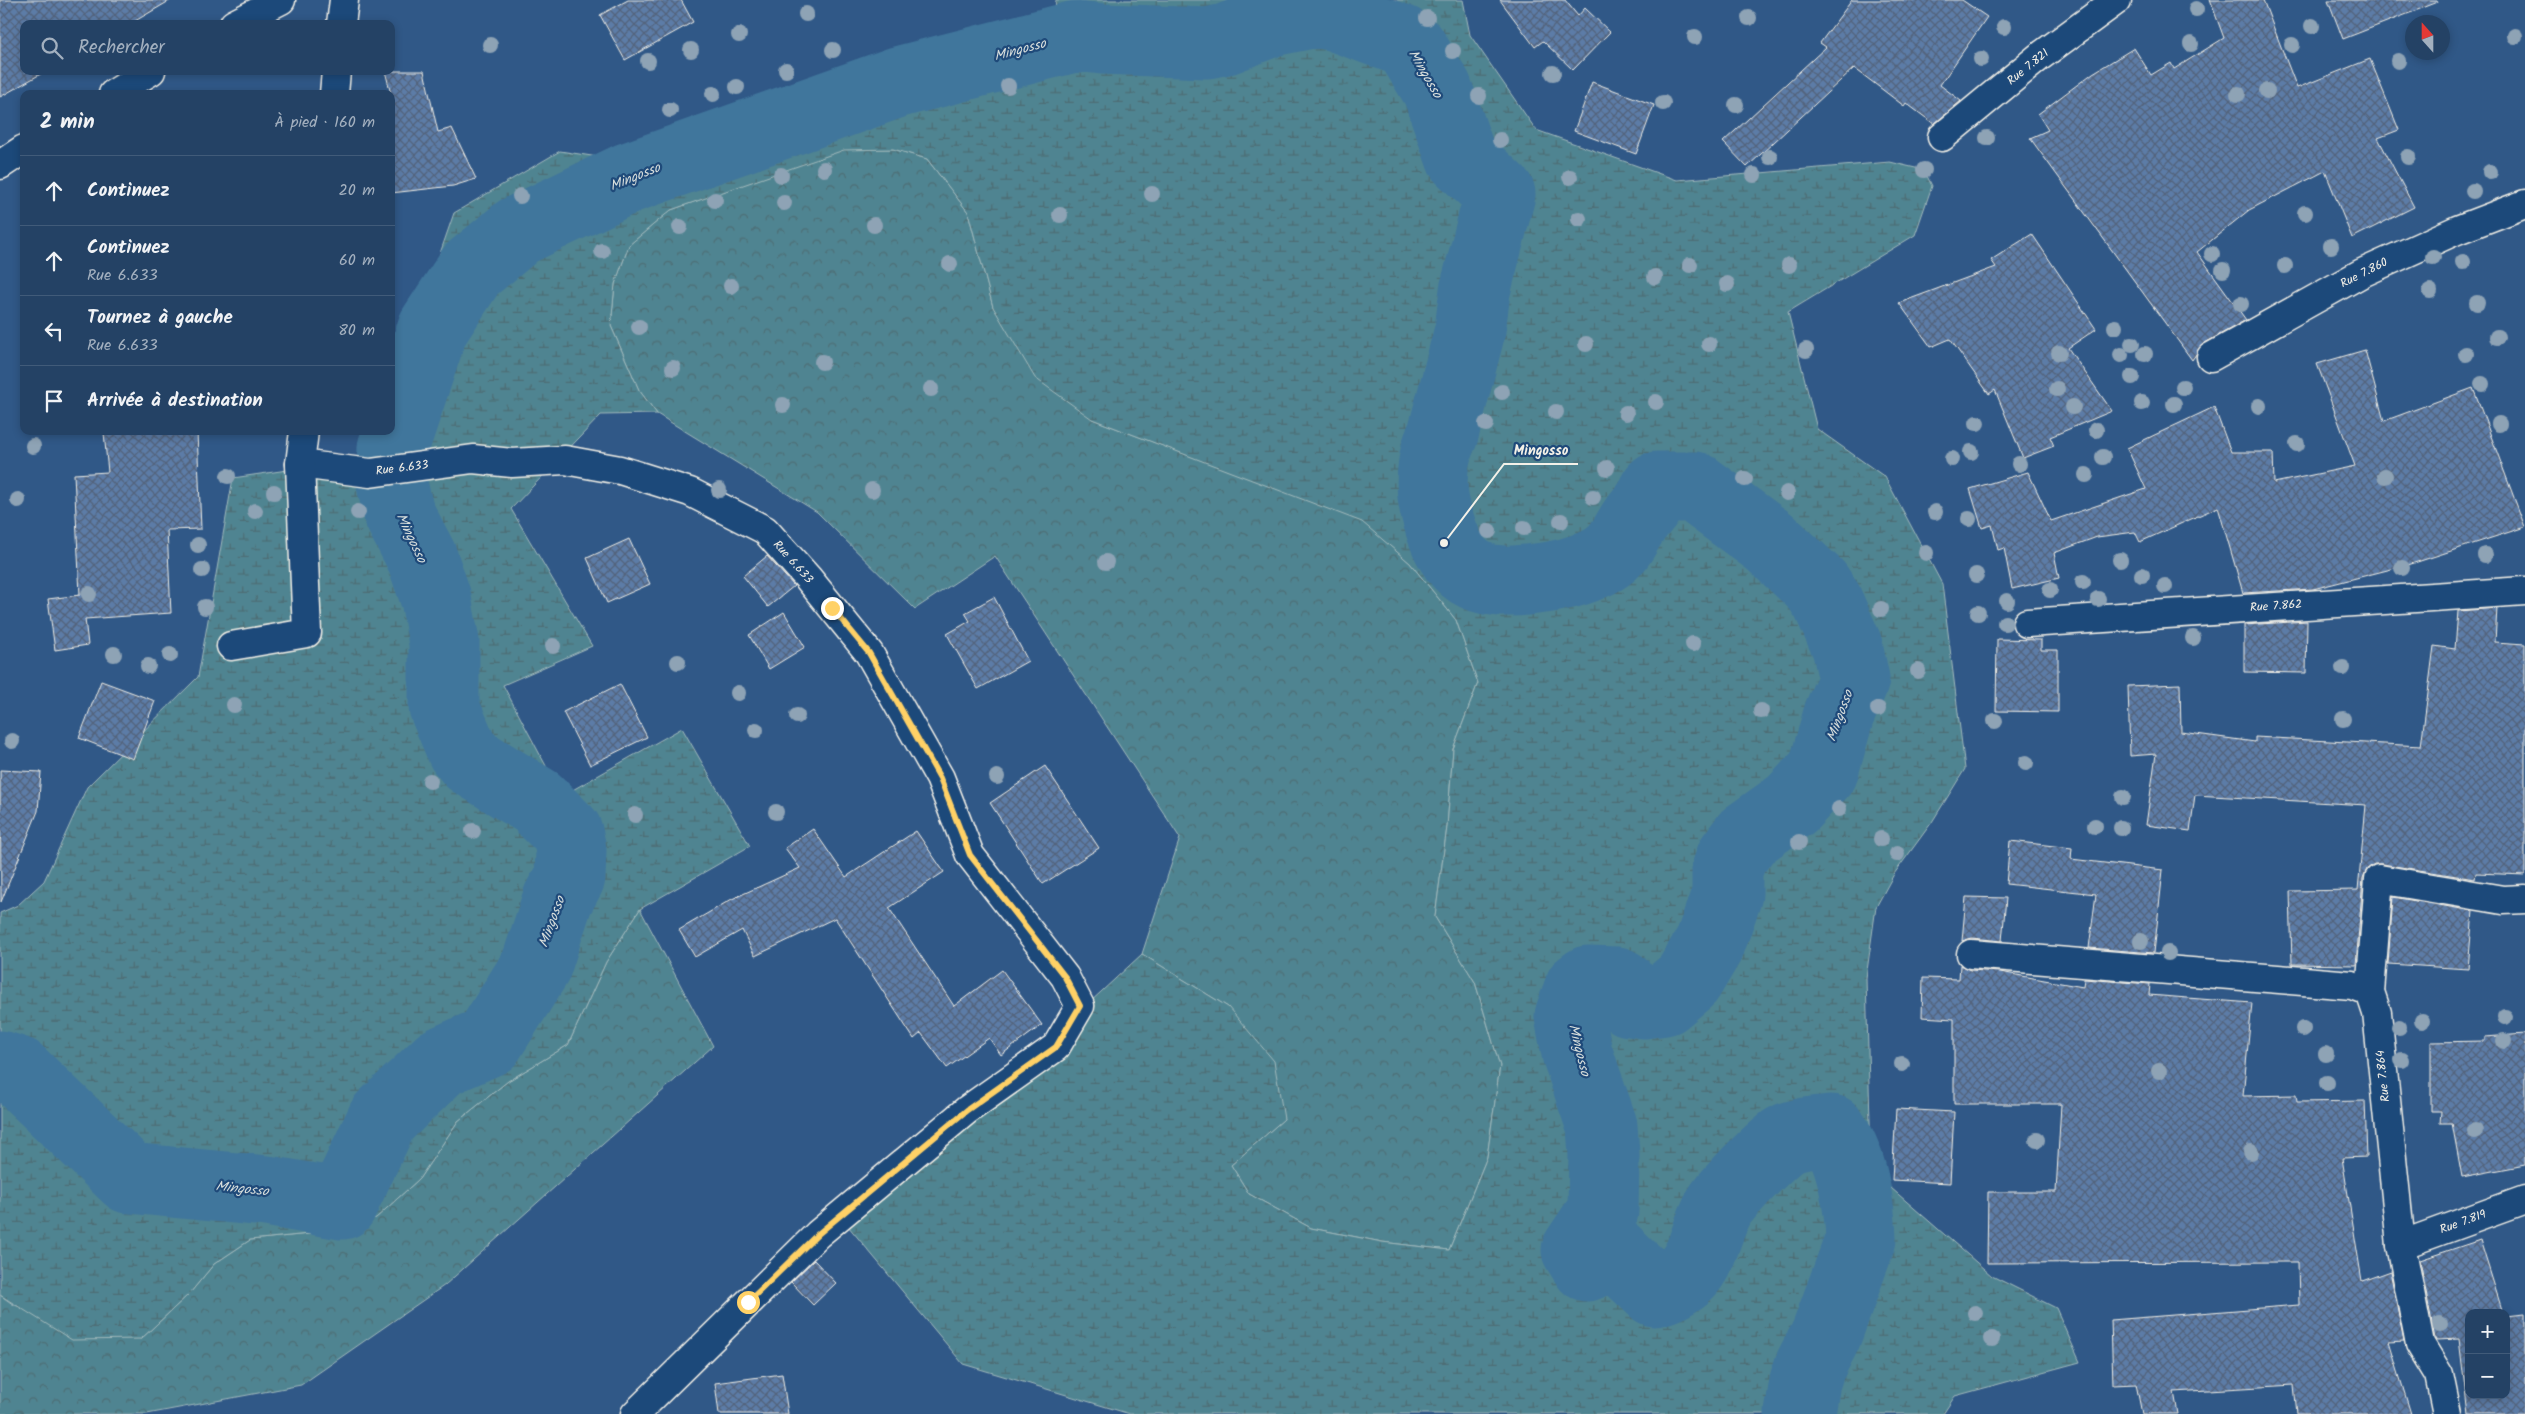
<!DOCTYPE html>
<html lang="fr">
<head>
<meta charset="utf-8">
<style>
  :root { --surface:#244265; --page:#2c496b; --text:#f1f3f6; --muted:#a3b0bf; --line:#415b79 }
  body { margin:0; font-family:Kalam,sans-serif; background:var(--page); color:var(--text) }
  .controls { position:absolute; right:15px; bottom:15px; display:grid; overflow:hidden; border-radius:10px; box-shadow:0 2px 8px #0003 }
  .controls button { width:45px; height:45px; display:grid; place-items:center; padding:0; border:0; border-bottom:1px solid var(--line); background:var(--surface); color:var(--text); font:25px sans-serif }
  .compass { position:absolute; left:2405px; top:15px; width:45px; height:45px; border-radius:50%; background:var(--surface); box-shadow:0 2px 8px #0003; rotate:339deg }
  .stop { position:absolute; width:15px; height:15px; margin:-11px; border:4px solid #ffd166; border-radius:50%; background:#fff }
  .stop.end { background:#ffd166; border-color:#fff; box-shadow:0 1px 5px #0008 }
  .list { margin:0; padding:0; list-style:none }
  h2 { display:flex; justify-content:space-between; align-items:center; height:65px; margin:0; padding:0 20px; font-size:21px }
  h2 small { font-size:16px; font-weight:400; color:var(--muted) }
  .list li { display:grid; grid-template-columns:32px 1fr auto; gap:15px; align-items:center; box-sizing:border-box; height:70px; padding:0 20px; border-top:1px solid var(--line) }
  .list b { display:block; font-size:19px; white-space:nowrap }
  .list p { margin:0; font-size:16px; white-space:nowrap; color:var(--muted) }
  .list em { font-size:16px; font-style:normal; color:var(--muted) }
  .icon { flex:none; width:28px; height:28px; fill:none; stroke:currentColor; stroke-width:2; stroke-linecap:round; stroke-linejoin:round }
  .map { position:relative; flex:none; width:2525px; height:1414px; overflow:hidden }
  .search { position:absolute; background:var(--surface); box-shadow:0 2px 8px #0003; left:20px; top:20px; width:375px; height:55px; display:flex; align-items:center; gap:12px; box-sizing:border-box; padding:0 18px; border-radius:10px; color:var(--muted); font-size:19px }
  .panel { position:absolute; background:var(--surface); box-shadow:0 2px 8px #0003; left:20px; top:90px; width:375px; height:345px; border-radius:10px }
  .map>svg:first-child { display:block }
</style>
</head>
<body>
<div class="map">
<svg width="2525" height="1414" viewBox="0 0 2525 1414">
  <defs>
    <pattern id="forest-crowns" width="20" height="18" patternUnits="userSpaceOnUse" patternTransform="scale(1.25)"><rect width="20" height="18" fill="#508491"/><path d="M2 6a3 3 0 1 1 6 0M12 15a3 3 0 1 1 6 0" fill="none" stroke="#4d6c73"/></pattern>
    <pattern id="wetland-marsh" width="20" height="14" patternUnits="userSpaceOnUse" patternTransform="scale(1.25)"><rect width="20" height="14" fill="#508491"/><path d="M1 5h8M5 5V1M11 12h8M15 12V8" fill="none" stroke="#4d6c73"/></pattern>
    <pattern id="building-cross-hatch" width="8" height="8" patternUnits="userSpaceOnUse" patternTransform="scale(1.25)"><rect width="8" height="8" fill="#5c7ba7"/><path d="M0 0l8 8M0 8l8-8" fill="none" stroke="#53647b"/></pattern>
  </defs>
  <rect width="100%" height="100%" fill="#305887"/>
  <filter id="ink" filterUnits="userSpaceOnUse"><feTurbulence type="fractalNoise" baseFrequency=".02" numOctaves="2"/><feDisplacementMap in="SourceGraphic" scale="10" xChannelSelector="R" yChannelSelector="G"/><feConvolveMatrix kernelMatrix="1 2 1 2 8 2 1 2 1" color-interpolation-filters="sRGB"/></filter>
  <g filter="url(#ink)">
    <!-- forest -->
    <g fill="url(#forest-crowns)" stroke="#a2babc">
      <path d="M844,149H893L927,159L968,212L993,307L1092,419L1362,521L1410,563L1456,620L1478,683L1453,749L1447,827L1435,917L1475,982L1500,1066L1487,1157L1449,1250L1382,1242L1311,1228L1249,1194L1231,1165L1284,1119L1228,1007L1142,954L1180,838L995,556L915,609L817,512L657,414L639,390L611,326L615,284L629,245L671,210Z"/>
      <path d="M640,909L713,1046L445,1285L301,1385L147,1414H0V1295L14,1305L141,1339L190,1293L214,1264L250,1240L319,1233L376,1218L419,1179L458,1121L508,1081L568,1045L606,962Z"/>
    </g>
    <!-- wetland -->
    <path fill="url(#wetland-marsh)" stroke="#a2babc" d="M1056,0H1463L1470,35L1536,130L1677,180L1890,162L1924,170L1932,186L1915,235L1788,312L1817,429L1885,477L1942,584L1965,769L1932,822L1894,874L1876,907L1866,978L1871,1157L1875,1174L1992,1276L2056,1308L2080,1362L1955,1396L1943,1414H1130L963,1364L848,1226L1142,954L1228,1007L1274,1061L1284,1119L1231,1165L1249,1194L1311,1228L1382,1242L1449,1250L1487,1157L1500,1066L1475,982L1435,917L1447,827L1453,749L1478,683L1456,620L1410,563L1362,522L1092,419L1035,378L993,307L968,212L927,159L893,149L844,150L671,210L629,245L615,284L611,326L639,390L657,414L601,415L511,509L592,646L503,685L562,796L682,728L750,846L640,909L606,962L568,1045L508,1081L458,1121L419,1179L376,1218L319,1233L250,1240L214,1264L190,1293L141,1339L72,1340L0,1295V913L18,905L44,881L87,787L198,677L233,478L369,458L379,431H391V395L454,213L560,151L611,159L1054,18Z"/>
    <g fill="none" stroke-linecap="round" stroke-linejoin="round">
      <!-- river -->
      <path stroke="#40769c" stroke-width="71" d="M0,1066L18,1072L129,1178L267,1191L342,1204L383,1118L441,1062L489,1041L536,966L558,899L570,877L571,850L567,832L537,802L471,761L462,750L444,707V642L436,599L422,558L399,514L392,484L393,448L433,328L471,270L518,231L628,178L898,82L1077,36L1103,39L1207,43L1226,39L1272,21L1316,12L1336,16L1401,40L1412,48L1437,89L1461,157L1500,194L1475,291L1470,330L1443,434C1431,458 1429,489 1437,515C1453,574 1476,587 1536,579C1556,577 1580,571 1598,562C1618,552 1621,542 1632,524C1637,516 1643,510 1648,503C1652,497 1652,491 1657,487H1695L1770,542L1817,586L1827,601L1847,646L1854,679L1839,714L1823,771L1792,804L1747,836L1732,856L1727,870V894L1710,943L1688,980L1664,1000L1643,1003L1630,1001L1622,985L1617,982L1588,981L1580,987L1570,1016L1577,1053L1602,1126L1604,1155L1603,1211L1577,1250L1587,1266L1614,1252L1655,1291C1706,1276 1698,1245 1719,1207C1725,1196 1775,1144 1786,1139C1800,1132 1816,1132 1831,1130C1852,1154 1860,1208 1861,1239L1826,1335L1810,1366L1805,1381L1800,1414"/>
    </g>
    <!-- building -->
    <g fill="url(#building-cross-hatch)" stroke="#f4f1e8">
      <path d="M0,0H171L130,24H24V71H46L0,97Z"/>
      <path d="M628,0H681L693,22L625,60L600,15Z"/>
      <path d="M1500,0H1565L1578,16L1585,8L1610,32L1573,70L1543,41L1535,47Z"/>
      <path d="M1852,0H1962L1987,17L1940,85L1961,101L1934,124L1906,103L1904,106L1854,68L1747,167L1723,142L1826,47L1820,43Z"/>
      <path d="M2210,0H2263L2297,88L2370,59L2399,130L2378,138L2414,207L2352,238L2325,171L2249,210L2197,252L2246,320L2203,344L2192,360L2030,138L2048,130L2038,114L2093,73L2134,48L2151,75L2171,63L2174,69L2224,38Z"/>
      <path d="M2328,0H2437L2438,2L2343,39Z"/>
      <path d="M385,71H424L438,132L452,128L476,179L453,186L391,193V94Z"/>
      <path d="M1592,82L1654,105L1636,154L1574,131Z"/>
      <path d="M2032,234L2096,329L2068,348L2112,411L2050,437L2054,446L2023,458L1995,390L1989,394L1950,339L1931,347L1899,303L1996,267L1991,260Z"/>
      <path d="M2365,350L2384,421L2473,388L2525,527L2411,564L2313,589L2243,593L2218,507L2140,542L2135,532L2097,537L2054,553L2059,578L2012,589L2004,548L1998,550L1992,525L1982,528L1970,489L2028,472L2051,521L2146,489L2127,448L2214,407L2231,452H2273L2274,483L2355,466L2317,364Z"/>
      <path d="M120,431H197L201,529L167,530L171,613L85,619L88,645L55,650L48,599L80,595L74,474L108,472L104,433Z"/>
      <path d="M629,539L650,584L607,603L587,558Z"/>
      <path d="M767,556L794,586L768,607L743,576Z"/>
      <path d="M994,597L1028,661L978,689L947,634L970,621L965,613Z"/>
      <path d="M2497,608L2495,642L2525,644V875L2476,873L2475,879L2382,864H2374L2367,869L2363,878L2356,965L2292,964L2290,891L2358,890L2366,805L2195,795L2190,831L2146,825L2156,754L2130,756L2128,686L2180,684L2181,732L2255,742V737L2421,746L2434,646L2455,649L2458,611Z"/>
      <path d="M784,612L805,647L769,669L749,635Z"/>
      <path d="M2307,621L2306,673L2244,672V625Z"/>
      <path d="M1997,639L2041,640V650H2058V712L1996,711Z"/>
      <path d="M101,681L155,701L133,759L79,738Z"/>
      <path d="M620,684L647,737L590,765L563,712Z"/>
      <path d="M1045,766L1099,848L1043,884L990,803Z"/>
      <path d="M0,770L41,772L38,811L1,902Z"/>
      <path d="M813,829L846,877L916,831L944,872L889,908L954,1006L1002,970L1042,1025L1001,1055L989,1038L947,1068L921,1033L914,1039L835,918L755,956L742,930L695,957L679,930L732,899L800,868L785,848Z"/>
      <path d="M2010,841L2072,848L2071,859L2163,870L2154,953L2089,948L2096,894L2006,884Z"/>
      <path d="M1966,897L2006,898L2002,941L1972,938L1962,941Z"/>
      <path d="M2393,897L2473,911L2468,969L2388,964Z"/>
      <path d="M1960,965L1970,970L2000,972L2083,987L2084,979L2150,984L2149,995L2252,1003L2243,1096L2296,1095L2297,1102L2365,1101L2367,1157L2342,1158L2362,1281L2390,1271L2404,1341L2389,1342L2411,1414H2297L2294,1385L2174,1392L2178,1414H2142L2136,1384L2113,1385L2111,1320L2299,1305L2298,1262L1987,1263L1988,1192H2056L2061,1104H1954V1019L1922,1017L1923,978L1959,979Z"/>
      <path d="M2525,1034V1165L2462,1177L2452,1123H2440L2441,1111H2431V1042L2485,1041V1037Z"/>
      <path d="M1896,1109L1954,1112L1950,1183L1892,1180Z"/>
      <path d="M2480,1240L2503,1313H2469V1395H2506V1316L2525,1314V1414H2468L2459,1339L2436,1340L2435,1338L2420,1260Z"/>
      <path d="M814,1260L836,1283L813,1305L791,1282Z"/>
      <path d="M782,1374L788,1414H719L715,1383Z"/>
    </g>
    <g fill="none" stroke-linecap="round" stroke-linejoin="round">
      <defs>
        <g id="minor">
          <path d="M234,24L281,0"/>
          <path d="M341,24L344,0"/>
          <path d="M113,94L151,71"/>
          <path d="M334,94L336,71"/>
          <path d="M1942,137L2039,57L2117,0"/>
          <path d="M0,165L24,149"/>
          <path d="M2211,357L2362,273L2457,230L2525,204"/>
          <path d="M300,464L370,473L473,459L512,463L565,460L620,470L690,492L765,530L808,578L869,653L940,778L970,855L1065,977L1080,1006L1056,1047L967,1110L818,1234L635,1414"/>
          <path d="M2027,623L2525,591"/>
          <path d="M231,646L307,633L300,464L304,431"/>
          <path d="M1971,954L2352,985L2370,992"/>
          <path d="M2401,1245L2525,1200"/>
          <path d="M2447,1414L2439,1375L2420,1344L2401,1245L2377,1013L2370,992L2379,879L2503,900L2525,899"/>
        </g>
      </defs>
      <!-- minor casing -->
      <use href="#minor" stroke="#f4f1e8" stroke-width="31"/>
      <!-- minor -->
      <use href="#minor" stroke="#1f4a7a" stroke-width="28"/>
    </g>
    <!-- trees -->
    <g fill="#8ea3b5">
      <circle cx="2196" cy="9" r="8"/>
      <circle cx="806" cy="14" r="8"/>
      <circle cx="1427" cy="18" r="8"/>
      <circle cx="1749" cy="18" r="8"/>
      <circle cx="2312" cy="26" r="8"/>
      <circle cx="2004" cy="27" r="8"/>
      <circle cx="739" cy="35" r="8"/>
      <circle cx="2515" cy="36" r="8"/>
      <circle cx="1695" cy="37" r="8"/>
      <circle cx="2191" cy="44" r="8"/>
      <circle cx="490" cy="45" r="8"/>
      <circle cx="2292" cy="45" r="8"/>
      <circle cx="691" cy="50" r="8"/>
      <circle cx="833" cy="50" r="8"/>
      <circle cx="1453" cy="51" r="8"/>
      <circle cx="1981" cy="59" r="8"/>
      <circle cx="648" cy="61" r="8"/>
      <circle cx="2398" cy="61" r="8"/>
      <circle cx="786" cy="70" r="8"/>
      <circle cx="1553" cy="73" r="8"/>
      <circle cx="1008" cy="86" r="8"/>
      <circle cx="737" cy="87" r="8"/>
      <circle cx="2267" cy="91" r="8"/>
      <circle cx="713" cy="94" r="8"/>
      <circle cx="2238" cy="94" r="8"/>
      <circle cx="1479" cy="96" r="8"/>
      <circle cx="1663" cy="103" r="8"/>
      <circle cx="1736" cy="105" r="8"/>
      <circle cx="670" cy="110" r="8"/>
      <circle cx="1987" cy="138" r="8"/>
      <circle cx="1500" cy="140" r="8"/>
      <circle cx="1770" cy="157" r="8"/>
      <circle cx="2408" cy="157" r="8"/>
      <circle cx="824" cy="169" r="8"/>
      <circle cx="1924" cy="170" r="8"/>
      <circle cx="2490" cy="172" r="8"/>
      <circle cx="781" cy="175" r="8"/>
      <circle cx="1754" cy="175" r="8"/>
      <circle cx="1570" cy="177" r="8"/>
      <circle cx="2473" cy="191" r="8"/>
      <circle cx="1152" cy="194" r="8"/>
      <circle cx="520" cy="196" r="8"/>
      <circle cx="715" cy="200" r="8"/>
      <circle cx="784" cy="203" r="8"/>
      <circle cx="2305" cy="213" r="8"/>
      <circle cx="1060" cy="215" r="8"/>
      <circle cx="1579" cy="219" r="8"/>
      <circle cx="874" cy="225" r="8"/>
      <circle cx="680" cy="227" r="8"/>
      <circle cx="2331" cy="246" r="8"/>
      <circle cx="602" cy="251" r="8"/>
      <circle cx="2212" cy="254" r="8"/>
      <circle cx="2433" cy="257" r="8"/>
      <circle cx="2463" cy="262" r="8"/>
      <circle cx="950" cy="264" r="8"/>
      <circle cx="1690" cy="265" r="8"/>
      <circle cx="1789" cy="265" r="8"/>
      <circle cx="2285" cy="266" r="8"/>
      <circle cx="2223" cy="270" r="8"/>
      <circle cx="1655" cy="277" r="8"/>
      <circle cx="1727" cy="284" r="8"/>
      <circle cx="731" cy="286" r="8"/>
      <circle cx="2430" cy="291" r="8"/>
      <circle cx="2477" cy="303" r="8"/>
      <circle cx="2241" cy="304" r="8"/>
      <circle cx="639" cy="327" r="8"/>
      <circle cx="2115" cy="327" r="8"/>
      <circle cx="2497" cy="337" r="8"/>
      <circle cx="1586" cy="344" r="8"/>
      <circle cx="1709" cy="344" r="8"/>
      <circle cx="2132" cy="344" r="8"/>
      <circle cx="1806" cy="350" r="8"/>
      <circle cx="2059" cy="353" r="8"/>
      <circle cx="2145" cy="354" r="8"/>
      <circle cx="2466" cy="354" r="8"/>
      <circle cx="2121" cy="355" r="8"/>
      <circle cx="822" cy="362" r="8"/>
      <circle cx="673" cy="368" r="8"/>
      <circle cx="2132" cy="377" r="8"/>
      <circle cx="2482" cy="384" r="8"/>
      <circle cx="2183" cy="387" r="8"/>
      <circle cx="931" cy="389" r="8"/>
      <circle cx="2057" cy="389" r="8"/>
      <circle cx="1502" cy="392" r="8"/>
      <circle cx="1656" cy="402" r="8"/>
      <circle cx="2142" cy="403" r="8"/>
      <circle cx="2174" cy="404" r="8"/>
      <circle cx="783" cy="405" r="8"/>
      <circle cx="2259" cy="406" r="8"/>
      <circle cx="2073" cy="407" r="8"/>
      <circle cx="1556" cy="412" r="8"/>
      <circle cx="1626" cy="413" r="8"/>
      <circle cx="1977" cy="423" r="8"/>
      <circle cx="1486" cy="424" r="8"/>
      <circle cx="2499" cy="424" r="8"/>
      <circle cx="2096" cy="430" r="8"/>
      <circle cx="2297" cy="444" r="8"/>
      <circle cx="33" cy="446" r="8"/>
      <circle cx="1971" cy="452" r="8"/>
      <circle cx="2103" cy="457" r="8"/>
      <circle cx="1952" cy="459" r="8"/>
      <circle cx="2019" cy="464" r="8"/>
      <circle cx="1607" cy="468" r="8"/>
      <circle cx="2086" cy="475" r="8"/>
      <circle cx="228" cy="476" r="8"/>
      <circle cx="2385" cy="476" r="8"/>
      <circle cx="1745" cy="479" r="8"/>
      <circle cx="719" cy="490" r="8"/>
      <circle cx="872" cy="490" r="8"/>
      <circle cx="274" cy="492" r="8"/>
      <circle cx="1787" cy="493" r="8"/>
      <circle cx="1593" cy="497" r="8"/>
      <circle cx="18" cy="500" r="8"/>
      <circle cx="255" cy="511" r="8"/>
      <circle cx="358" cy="512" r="8"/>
      <circle cx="1935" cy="512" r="8"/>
      <circle cx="1969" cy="519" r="8"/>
      <circle cx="1561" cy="521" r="8"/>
      <circle cx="1524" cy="528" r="8"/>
      <circle cx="1489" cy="531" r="8"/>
      <circle cx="198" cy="545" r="8"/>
      <circle cx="1926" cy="553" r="8"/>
      <circle cx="2485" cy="555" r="8"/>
      <circle cx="2120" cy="560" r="8"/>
      <circle cx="1106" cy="562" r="8"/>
      <circle cx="2402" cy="568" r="8"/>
      <circle cx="202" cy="570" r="8"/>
      <circle cx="1976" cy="575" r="8"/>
      <circle cx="2142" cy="575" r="8"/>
      <circle cx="2083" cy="582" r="8"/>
      <circle cx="2165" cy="586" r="8"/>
      <circle cx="2050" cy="590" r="8"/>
      <circle cx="89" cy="594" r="8"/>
      <circle cx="2098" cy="599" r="8"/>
      <circle cx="2007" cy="601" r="8"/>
      <circle cx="205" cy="607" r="8"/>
      <circle cx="1881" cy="609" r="8"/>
      <circle cx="1978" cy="613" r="8"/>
      <circle cx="2005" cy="623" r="8"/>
      <circle cx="2193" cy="638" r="8"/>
      <circle cx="1693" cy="644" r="8"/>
      <circle cx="553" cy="646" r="8"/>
      <circle cx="114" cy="654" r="8"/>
      <circle cx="170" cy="655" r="8"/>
      <circle cx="678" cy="662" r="8"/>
      <circle cx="148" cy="666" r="8"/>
      <circle cx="2343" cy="668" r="8"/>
      <circle cx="1918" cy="671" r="8"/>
      <circle cx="738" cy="693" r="8"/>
      <circle cx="234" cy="705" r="8"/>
      <circle cx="1878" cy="709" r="8"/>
      <circle cx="1761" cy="711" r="8"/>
      <circle cx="797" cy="716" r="8"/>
      <circle cx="2343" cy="719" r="8"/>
      <circle cx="1995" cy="721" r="8"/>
      <circle cx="756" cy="730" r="8"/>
      <circle cx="12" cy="741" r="8"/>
      <circle cx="2026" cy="763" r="8"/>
      <circle cx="997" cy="777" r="8"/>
      <circle cx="430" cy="781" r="8"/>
      <circle cx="2123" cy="797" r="8"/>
      <circle cx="1839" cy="809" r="8"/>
      <circle cx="776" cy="812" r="8"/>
      <circle cx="635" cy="815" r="8"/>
      <circle cx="2095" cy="826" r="8"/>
      <circle cx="2121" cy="828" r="8"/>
      <circle cx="473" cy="831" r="8"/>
      <circle cx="1881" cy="839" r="8"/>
      <circle cx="1799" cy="842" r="8"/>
      <circle cx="1897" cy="854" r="8"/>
      <circle cx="2141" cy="941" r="8"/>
      <circle cx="2168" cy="953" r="8"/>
      <circle cx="2505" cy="1017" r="8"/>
      <circle cx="2422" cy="1021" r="8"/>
      <circle cx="2399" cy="1027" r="8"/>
      <circle cx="2303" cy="1029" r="8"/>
      <circle cx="2504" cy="1041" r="8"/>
      <circle cx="2326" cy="1054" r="8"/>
      <circle cx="2402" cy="1060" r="8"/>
      <circle cx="1902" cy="1064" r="8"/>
      <circle cx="2159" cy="1071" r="8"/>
      <circle cx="2327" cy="1083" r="8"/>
      <circle cx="2475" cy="1131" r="8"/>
      <circle cx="2037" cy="1140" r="8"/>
      <circle cx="2251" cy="1152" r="8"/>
      <circle cx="1975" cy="1313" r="8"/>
      <circle cx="2440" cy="1324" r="8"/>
      <circle cx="1992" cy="1339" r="8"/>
    </g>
  </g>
  <g fill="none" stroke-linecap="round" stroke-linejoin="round" filter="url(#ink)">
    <!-- route -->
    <path stroke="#ffd166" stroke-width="6" d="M748,1302L818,1234L848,1209L967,1110L1056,1047L1080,1006L1065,977L970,855L940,778L869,653L832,608"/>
  </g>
  <g text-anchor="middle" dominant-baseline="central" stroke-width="4.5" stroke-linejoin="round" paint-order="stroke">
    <!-- street labels -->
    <g font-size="12" fill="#f4f1e8" stroke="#1f4a7a">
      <text transform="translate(2028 67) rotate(-39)">Rue 7.821</text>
      <text transform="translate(2364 273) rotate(-27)">Rue 7.860</text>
      <text transform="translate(402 468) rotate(-7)">Rue 6.633</text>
      <text transform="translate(793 562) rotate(48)">Rue 6.633</text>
      <text transform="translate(2276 606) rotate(-4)">Rue 7.862</text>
      <text transform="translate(2383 1076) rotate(-96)">Rue 7.864</text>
      <text transform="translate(2463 1222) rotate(-20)">Rue 7.819</text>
    </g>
    <!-- water labels -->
    <g font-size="14" font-style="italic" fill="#d9dfdd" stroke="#1f4a7a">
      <text transform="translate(1020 50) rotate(-15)">Mingosso</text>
      <text transform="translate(1425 74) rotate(60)">Mingosso</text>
      <text transform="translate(635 177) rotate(-22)">Mingosso</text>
      <text transform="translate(411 538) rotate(65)">Mingosso</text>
      <text transform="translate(1840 716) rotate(-70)">Mingosso</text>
      <text transform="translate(552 922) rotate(-70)">Mingosso</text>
      <text transform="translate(1579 1050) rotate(76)">Mingosso</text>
      <text transform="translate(242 1189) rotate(6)">Mingosso</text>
    </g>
  </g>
  <!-- callouts -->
  <path fill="none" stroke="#f4f1e8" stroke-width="2" d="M1444 543L1504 464H1578"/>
  <circle fill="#f4f1e8" stroke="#1f4a7a" stroke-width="2" cx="1444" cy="543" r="5"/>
  <g font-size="14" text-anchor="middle" font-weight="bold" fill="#f4f1e8" stroke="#1f4a7a" stroke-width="4.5" stroke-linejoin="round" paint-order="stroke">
    <text x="1541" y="455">Mingosso</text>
  </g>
</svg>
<div class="controls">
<button>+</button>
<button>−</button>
</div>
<svg class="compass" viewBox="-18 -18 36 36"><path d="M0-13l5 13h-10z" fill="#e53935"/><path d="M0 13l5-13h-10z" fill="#a3b0bf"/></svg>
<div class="stop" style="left:748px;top:1302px"></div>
<div class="stop end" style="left:832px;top:608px"></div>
<div class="search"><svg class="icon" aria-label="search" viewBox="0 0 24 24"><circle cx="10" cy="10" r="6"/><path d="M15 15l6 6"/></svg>Rechercher</div>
<section class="panel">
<h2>2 min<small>À pied · 160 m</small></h2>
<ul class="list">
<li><svg class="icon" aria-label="ahead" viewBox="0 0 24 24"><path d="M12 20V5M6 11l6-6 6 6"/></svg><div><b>Continuez</b></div><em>20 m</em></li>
<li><svg class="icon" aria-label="ahead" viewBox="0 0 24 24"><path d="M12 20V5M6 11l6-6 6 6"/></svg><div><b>Continuez</b><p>Rue 6.633</p></div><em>60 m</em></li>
<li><svg class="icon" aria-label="left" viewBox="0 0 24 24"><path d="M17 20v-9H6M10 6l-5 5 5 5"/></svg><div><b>Tournez à gauche</b><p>Rue 6.633</p></div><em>80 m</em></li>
<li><svg class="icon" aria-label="arrive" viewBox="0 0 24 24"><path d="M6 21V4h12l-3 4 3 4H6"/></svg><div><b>Arrivée à destination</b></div></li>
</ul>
</section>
</div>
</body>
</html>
